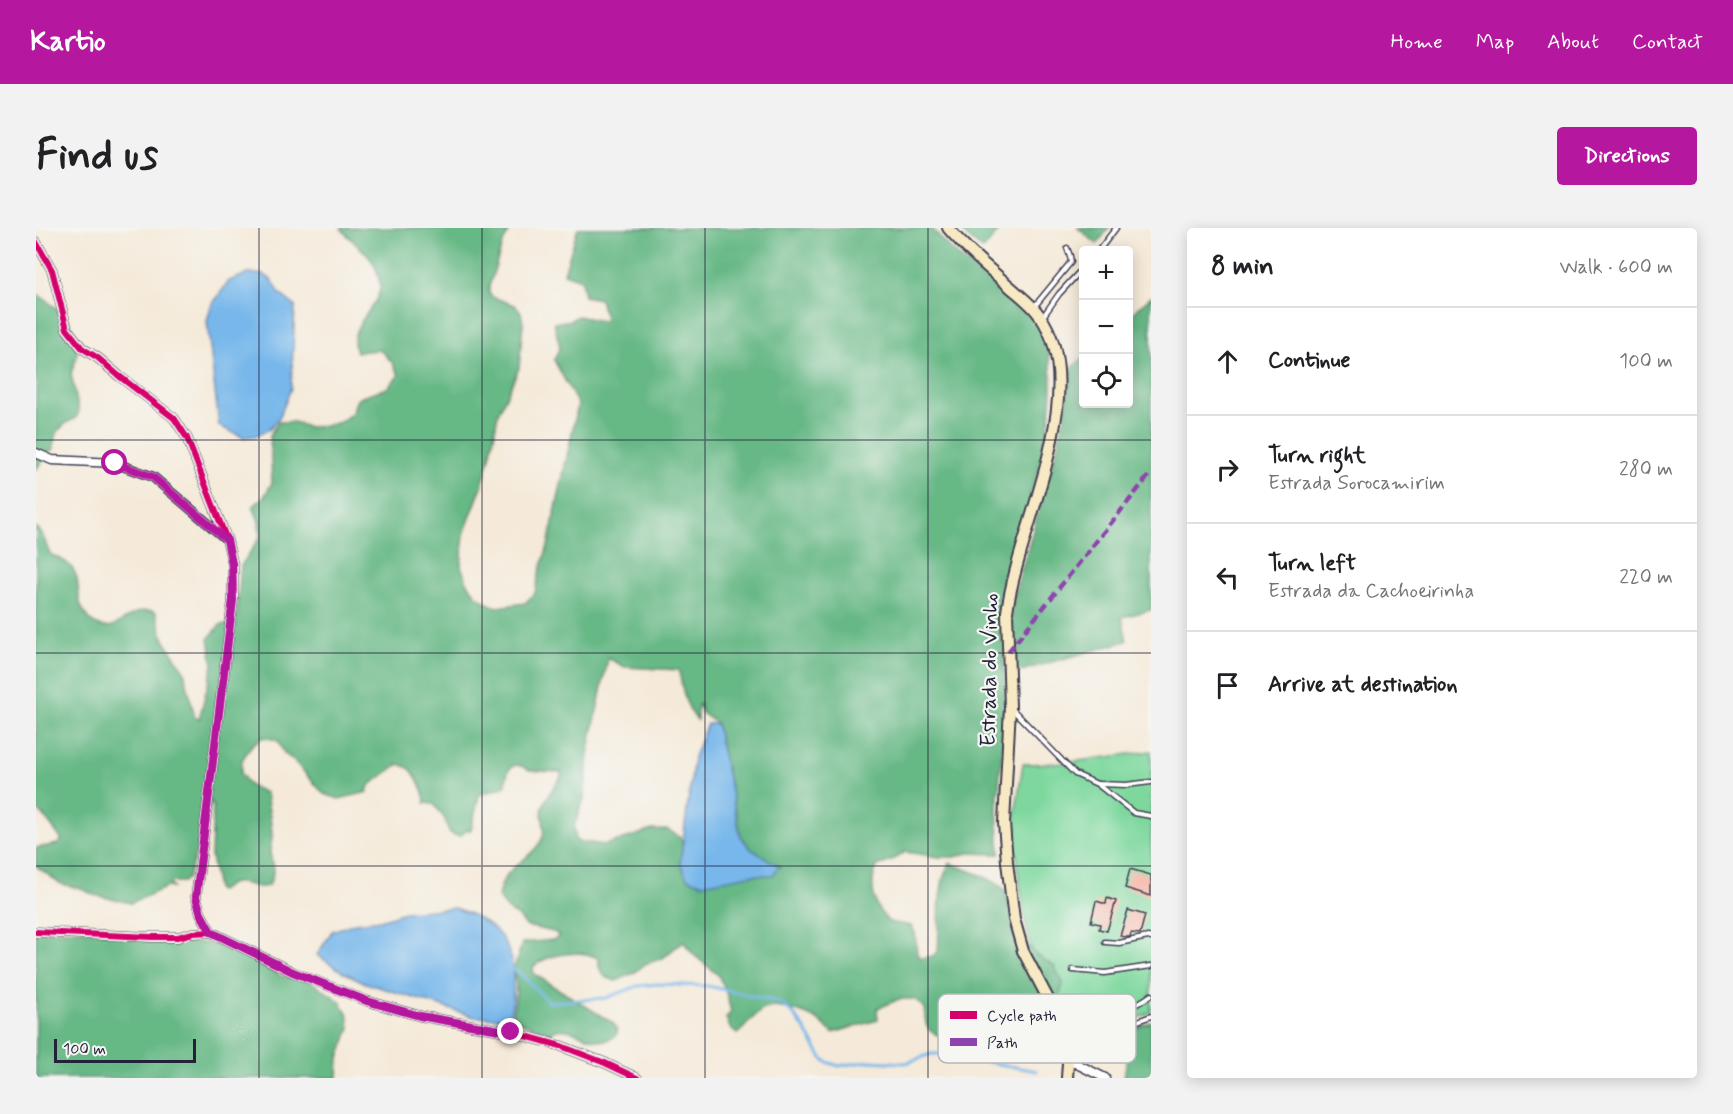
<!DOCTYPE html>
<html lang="en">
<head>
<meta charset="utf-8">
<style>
  :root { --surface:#fff; --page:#f2f2f2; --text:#202124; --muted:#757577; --line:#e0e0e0; --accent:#b5179e }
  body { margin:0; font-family:Mynerve,sans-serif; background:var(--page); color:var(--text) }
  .controls { position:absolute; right:18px; top:18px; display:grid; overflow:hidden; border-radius:6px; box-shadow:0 3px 15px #0003 }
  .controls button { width:54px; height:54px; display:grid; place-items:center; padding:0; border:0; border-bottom:2px solid var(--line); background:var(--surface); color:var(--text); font:30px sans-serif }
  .scale { position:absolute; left:18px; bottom:15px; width:142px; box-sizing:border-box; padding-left:6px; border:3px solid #22223b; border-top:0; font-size:16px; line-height:21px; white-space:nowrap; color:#22223b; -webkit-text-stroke:4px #f6f6f2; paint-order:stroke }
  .stop { position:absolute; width:18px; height:18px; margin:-14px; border:4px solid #b5179e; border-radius:50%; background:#fff }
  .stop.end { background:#b5179e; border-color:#fff; box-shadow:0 2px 6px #0008 }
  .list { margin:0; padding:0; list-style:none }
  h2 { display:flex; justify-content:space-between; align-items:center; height:78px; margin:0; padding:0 24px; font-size:26px }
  h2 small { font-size:20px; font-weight:400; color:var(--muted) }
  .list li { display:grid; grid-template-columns:39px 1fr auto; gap:18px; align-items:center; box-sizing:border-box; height:108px; padding:0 24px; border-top:2px solid var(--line) }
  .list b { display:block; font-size:22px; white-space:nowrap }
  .list p { margin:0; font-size:20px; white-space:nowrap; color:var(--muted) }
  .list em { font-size:20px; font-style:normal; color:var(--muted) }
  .icon { flex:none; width:33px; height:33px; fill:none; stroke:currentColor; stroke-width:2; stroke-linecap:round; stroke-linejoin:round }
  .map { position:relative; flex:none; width:1115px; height:850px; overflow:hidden; border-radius:6px }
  header { display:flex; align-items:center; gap:36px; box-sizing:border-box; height:84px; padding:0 30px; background:var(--accent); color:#fff }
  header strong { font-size:28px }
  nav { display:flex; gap:33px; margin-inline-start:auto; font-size:21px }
  .intro { display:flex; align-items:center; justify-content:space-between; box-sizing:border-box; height:144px; padding:0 36px }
  h1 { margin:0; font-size:42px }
  .button { padding:15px 27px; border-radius:6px; background:var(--accent); color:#fff; font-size:21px; font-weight:700 }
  main { display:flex; gap:36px; padding:0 36px }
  aside { flex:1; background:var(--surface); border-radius:6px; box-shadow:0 3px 15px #0003 }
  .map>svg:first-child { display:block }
</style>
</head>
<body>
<header>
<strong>Kartio</strong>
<nav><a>Home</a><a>Map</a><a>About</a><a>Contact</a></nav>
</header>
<div class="intro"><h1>Find us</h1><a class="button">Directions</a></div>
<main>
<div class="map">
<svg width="1115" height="850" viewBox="0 0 1115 850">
  <rect width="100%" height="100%" fill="#f6f6f2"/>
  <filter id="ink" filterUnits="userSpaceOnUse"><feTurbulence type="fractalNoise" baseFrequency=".0167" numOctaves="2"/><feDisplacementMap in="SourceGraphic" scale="12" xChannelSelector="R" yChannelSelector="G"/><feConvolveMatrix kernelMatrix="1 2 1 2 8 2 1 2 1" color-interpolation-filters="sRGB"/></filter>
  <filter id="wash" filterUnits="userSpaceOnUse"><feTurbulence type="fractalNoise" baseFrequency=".008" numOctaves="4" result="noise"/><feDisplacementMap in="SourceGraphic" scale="24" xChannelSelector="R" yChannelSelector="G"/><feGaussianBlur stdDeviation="1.35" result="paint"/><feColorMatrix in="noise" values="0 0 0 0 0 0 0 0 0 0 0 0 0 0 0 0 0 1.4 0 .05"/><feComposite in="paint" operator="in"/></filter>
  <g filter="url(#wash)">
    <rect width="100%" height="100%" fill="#f5ead9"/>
    <!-- green -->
    <path fill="#7ed89e" stroke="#507d6c" stroke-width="1.5" d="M1115,523V784L1098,792L1053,801L1036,791L998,727L992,709L981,638L979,588L987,536L1028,535Z"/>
    <!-- forest -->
    <g fill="#66b885" stroke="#446d60" stroke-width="1.5" fill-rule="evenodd">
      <path d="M305,0H475L466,17L453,59V65L456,69L479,77L485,84L487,95L483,140L462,186L454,230L445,261L428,306L425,338L431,354L440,367L453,376L461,379L489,375L499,365L503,346L512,318L540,186L542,177L518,132L524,119L518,95L535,92L542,88L566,93L569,91L564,71L548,68L545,51L528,45L542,0H896C914,26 947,46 972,66C978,70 985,75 990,80C1037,131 1009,221 992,278C984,306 976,334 968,362L966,384L970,479L961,580L964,626L932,625L919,629H903L869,624C861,629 851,637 842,637C834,650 836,669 843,682C846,686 850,691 853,694L875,698L879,705L881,726L885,730L897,728L902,723C904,696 900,657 914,635L947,648L962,656L969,662L977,689L988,713L1000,727L1018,738L1027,755L1024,767L1015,790L1013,805L1010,808C995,804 991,808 977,799L964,803L948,805L935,814L919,816L894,803L890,796L888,780L879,771H863L841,781L842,792L797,805C792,802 788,796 783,793C770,785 738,773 725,783C716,789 710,799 701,806L694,800L690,790L695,784L690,764L682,747L658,727L647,713L627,730L609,736L598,745L580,753L569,749L563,739V731C547,720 510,726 497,739L498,746L577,795L581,801V806C561,826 537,792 515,804L516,807C502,798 489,798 475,790C479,776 483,757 477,744L486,715L517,712L523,708L518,704L490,698L483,689L472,682L462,669C468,637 487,638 503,616C511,605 507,596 506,585C506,574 519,557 525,549V544C515,543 504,544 494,542C488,541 491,540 485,538C472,534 470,548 470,558L443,567L435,602H431L424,608L418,607L413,604L409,591L398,576L389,575C389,566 382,551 376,543C373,539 368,538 363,536L334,557L331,562L332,564L303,571L288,566L259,534L248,525L241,512L227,509L215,518L206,532L205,546L214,558L230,565C232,580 236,595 236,609C236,614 234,619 234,624C236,639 240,642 233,657C221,663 210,653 198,655C192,656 188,660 184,663L181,662L175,628L177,578L175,574L152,650L147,654H136L134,656L137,660L131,659L95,675L58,667L46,661L25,656L0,638V620L22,616L26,612L7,587L0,581V299L6,306L14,326C19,329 26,331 31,335C46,347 40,363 45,378C46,382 50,386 53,390C55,393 56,395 59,396C82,409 92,376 120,384L128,412L148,443L159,490L163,491L177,437L173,410L184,397L198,395L201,385L205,338L224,309L223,293L217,279L229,267L236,255L234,207L242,194H258L272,199L288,198L304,194L316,185L321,171L335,165L351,160L363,147L356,134L344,122L320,124C309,97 346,79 344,56C343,50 341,43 339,38C331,22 315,14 305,0ZM572,430L589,439L643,442C646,460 649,479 661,492V482L663,476L666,485L680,495L705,609L715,621L743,639H739L651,622L644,609L632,602H616L569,617L540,613L538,598L548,571L554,516Z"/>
      <path d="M923,0H965L947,22L929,7Z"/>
      <path d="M1042,0H1073L1061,16Z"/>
      <path d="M0,65L23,82L33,92L43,119L35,146L43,184L40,190C27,195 16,206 18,221L13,224L0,241Z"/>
      <path d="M1115,68V382L1086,389L1091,413L977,445L975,385L978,368L1021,220L1029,189L1035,141L1047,130L1048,176H1092L1093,89Z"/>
      <path d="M49,702L180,716L209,723L232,741L245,748L274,753L304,773L312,786L314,800L303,830L302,850H0V703Z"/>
      <path d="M1115,793V850H1088L1095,803Z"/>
    </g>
    <!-- water -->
    <g fill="#77b7eb" stroke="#4c6c93" stroke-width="1.5">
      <path d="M213,45L228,47L236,52L244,66L259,78L255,160L244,188L234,201L220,208L207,209L183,198L171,93L175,78L193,53Z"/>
      <path d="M680,495L705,609L715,621L743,638L737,647H714L667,656L651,650L644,635L658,529L671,496Z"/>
      <path d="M419,680C457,693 478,711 477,753C477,767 478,777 472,790L439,789L330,755L307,744L281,727L296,703L319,695L344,692L369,684Z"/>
    </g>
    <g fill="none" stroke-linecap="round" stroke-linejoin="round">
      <!-- stream -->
      <path stroke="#77b7eb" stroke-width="3" d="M474,740L483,744L513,774L570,770L602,758L621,756L672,758L742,774L755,783L768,800L786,830L791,834L803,838L834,833L870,835L895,826H909L1001,843"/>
    </g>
    <g id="blocks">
      <!-- building -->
      <g fill="#f6aa99">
        <path d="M1094,641L1115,647V668L1089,660Z"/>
        <path d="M1071,670L1080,673L1071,703L1063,701L1064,696L1055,694L1060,673L1070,676Z"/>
        <path d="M1092,682L1109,687L1104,706L1095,705L1094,709H1090L1084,708Z"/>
      </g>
    </g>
  </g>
  <g filter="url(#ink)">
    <use href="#blocks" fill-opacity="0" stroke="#424053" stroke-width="1.5"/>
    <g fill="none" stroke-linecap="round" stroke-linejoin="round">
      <defs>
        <g id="lane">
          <path d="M1063,22L1080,0"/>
          <path d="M998,79L1035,34L1034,28L1031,20"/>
          <path d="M1006,90L1023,66L1048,39"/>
          <path d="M977,482L1039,546L1061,556L1098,585L1115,588"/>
          <path d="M1062,556L1090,557L1115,554"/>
          <path d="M1069,714L1083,715L1112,709L1115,710"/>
          <path d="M1037,742L1069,745L1115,738"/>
          <path d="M1031,808C1058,794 1090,785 1115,767"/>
          <path d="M1034,819L1115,788"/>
        </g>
        <g id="street">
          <path d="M0,14L16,42L31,101L46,120L62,130L83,148L138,190L151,210L191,312L197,337V372L160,669L165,686L175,704"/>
          <path d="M0,225L16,232L79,235L117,249L189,310"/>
          <path d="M0,704L116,709H142L157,705L175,704L257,744L331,773L384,788L475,804L525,818L569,835L601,850"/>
          <path d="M1033,832L1069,850"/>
        </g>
        <path id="secondary" d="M912,0C930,21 951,39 972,57C983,67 996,76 1004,88C1057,162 981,302 971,384L974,479L968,595L971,634L978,691L987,723L1019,784L1031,808L1033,820L1031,850"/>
      </defs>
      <!-- lane casing -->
      <use href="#lane" stroke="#424053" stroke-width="7"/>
      <!-- street casing -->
      <use href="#street" stroke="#424053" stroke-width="11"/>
      <!-- secondary casing -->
      <use href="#secondary" stroke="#424053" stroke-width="14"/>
      <!-- lane -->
      <use href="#lane" stroke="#fff" stroke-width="4"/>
      <!-- street -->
      <use href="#street" stroke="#fff" stroke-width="8"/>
      <!-- secondary -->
      <use href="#secondary" stroke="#f7e9c3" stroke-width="10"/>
      <!-- quiet -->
      <path stroke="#8e44ad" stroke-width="4.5" stroke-dasharray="9 4.5" stroke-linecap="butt" d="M972,424L1115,245"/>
      <defs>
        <g id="cycleway">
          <path d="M0,14L16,42L31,101L46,120L62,130L83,148L138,190L151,210L191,312L197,337V372L160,669L165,686L175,704"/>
          <path d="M0,704L116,709H142L157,705L175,704L257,744L331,773L384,788L475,804L525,818L569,835L601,850"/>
        </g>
      </defs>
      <!-- cycleway casing -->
      <use href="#cycleway" stroke="#f6f6f2" stroke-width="10"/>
      <!-- cycleway -->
      <use href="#cycleway" stroke="#d6006c" stroke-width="6"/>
    </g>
  </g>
  <g fill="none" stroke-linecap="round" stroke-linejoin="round" filter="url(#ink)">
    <!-- route -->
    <path stroke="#b5179e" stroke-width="8" d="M79,235L117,249L191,312L196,337L197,372L160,669L165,686L175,704L257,744L331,773L384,788L475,804"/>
  </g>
  <!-- grid -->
  <path fill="none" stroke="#22223b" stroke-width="1.5" stroke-opacity="0.55" d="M223,0V850M446,0V850M669,0V850M892,0V850M0,212H1115M0,425H1115M0,638H1115"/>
  <g text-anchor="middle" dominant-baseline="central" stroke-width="4.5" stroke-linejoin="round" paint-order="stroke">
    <!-- street labels -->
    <g font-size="22" fill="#22223b" stroke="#f6f6f2">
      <text transform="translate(954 442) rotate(-89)">Estrada do Vinho</text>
    </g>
  </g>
  <!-- legend -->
  <rect x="902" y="766" width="198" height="69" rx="9" fill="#f6f6f2" stroke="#b6b6bb" stroke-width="1.5"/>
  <rect x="914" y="783" width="27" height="8" fill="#d6006c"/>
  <rect x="914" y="810" width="27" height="8" fill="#8e44ad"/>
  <g font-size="16" fill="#22223b">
    <text x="951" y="793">Cycle path</text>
    <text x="951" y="820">Path</text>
  </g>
</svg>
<div class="controls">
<button>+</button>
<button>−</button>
<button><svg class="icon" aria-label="locate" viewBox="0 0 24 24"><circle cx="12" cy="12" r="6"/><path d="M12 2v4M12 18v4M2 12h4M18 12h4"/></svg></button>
</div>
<div class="scale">100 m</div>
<div class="stop" style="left:79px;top:235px"></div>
<div class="stop end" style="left:475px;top:804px"></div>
</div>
<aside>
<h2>8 min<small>Walk · 600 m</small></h2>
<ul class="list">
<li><svg class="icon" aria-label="ahead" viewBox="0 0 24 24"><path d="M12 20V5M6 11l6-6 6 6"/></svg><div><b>Continue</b></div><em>100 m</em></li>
<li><svg class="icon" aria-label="right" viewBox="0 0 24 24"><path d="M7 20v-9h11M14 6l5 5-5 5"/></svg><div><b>Turn right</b><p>Estrada Sorocamirim</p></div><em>280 m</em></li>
<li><svg class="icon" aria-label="left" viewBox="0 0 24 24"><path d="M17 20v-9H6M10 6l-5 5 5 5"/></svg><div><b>Turn left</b><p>Estrada da Cachoeirinha</p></div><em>220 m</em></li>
<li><svg class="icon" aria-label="arrive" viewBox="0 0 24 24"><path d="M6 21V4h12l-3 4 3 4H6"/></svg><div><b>Arrive at destination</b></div></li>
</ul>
</aside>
</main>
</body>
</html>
